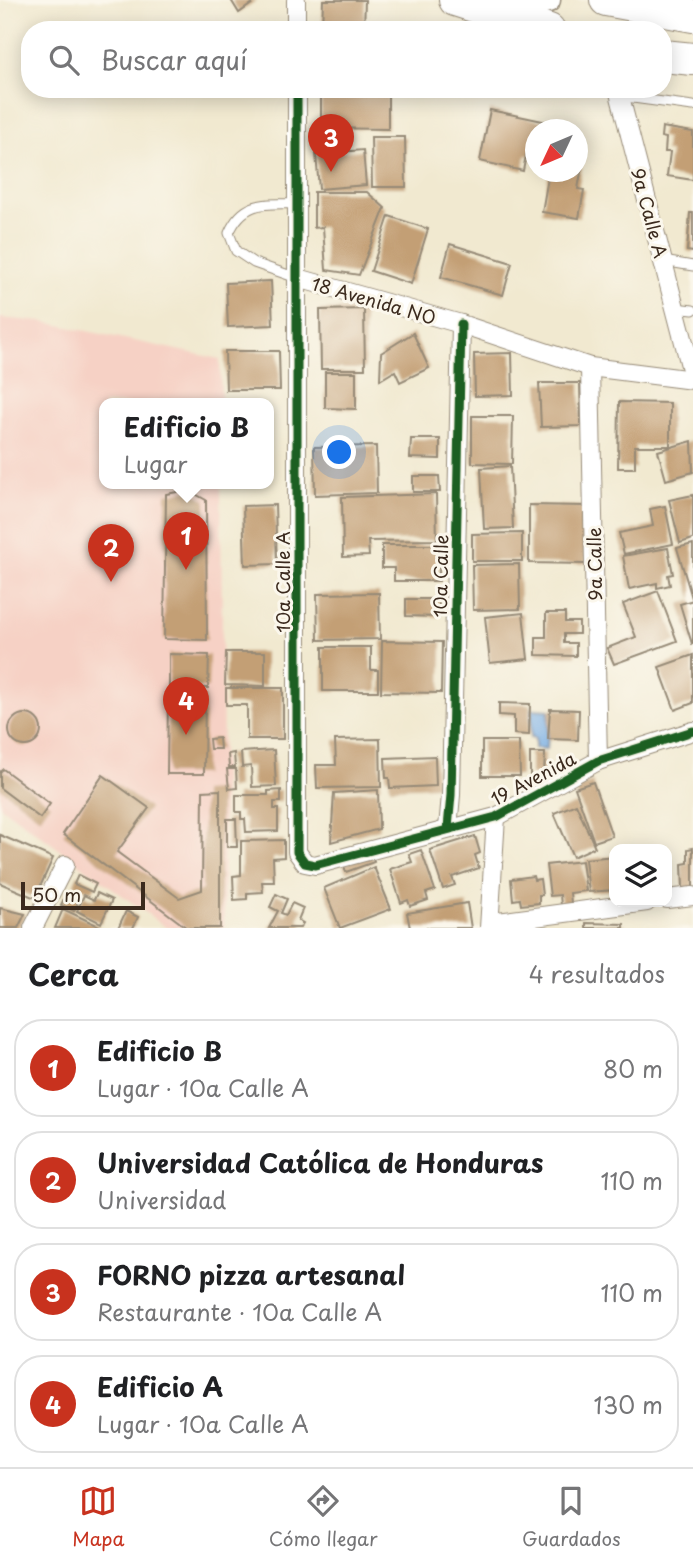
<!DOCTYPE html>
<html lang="es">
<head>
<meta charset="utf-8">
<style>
  :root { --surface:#fff; --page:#f6f6f6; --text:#202124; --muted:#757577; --line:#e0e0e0; --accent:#c8321e }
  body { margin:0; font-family:"Playpen Sans",sans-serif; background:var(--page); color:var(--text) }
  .controls { position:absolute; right:21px; bottom:21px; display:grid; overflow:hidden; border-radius:14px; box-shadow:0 4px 18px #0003 }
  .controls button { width:63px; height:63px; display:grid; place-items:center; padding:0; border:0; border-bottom:2px solid var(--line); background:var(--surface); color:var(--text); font:35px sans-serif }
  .compass { position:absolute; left:525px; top:119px; width:63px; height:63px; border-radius:50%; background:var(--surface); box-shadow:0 4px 18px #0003; rotate:226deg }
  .scale { position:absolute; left:21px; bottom:18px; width:124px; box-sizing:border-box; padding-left:7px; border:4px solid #3b2a1e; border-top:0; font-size:19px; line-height:24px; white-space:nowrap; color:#3b2a1e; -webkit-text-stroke:5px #fbf7ec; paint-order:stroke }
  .you { position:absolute; left:340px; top:453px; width:24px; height:24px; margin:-18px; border:5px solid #fff; border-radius:50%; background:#1a73e8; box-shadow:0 0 0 10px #1a73e833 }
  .badge { display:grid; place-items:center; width:46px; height:46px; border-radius:50%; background:var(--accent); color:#fff; font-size:23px; font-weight:700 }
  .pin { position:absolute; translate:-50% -58px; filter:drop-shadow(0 2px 4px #0008) }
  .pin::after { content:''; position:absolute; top:37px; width:24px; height:21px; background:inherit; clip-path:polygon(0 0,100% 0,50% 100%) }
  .popup { position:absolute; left:99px; top:398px; width:175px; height:91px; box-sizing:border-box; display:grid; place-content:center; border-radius:14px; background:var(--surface); filter:drop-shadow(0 2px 5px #0005); font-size:23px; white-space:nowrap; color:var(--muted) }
  .popup b { font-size:26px; color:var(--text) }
  .popup::after { content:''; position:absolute; left:50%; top:100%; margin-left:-14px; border:14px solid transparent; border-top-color:var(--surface) }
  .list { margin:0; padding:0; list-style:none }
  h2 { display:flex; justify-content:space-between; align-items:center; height:91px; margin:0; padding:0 28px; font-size:30px }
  h2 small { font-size:23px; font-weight:400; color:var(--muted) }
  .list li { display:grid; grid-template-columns:46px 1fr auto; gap:21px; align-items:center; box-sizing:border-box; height:98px; margin:0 14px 14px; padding:0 14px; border:2px solid var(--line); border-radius:28px }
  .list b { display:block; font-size:26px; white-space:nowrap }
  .list p { margin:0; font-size:23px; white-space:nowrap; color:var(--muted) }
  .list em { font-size:23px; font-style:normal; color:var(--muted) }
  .icon { flex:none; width:38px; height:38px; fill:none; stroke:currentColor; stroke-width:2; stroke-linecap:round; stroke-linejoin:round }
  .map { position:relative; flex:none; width:693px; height:928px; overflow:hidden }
  .search { position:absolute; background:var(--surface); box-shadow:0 4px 18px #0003; left:21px; right:21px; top:21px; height:77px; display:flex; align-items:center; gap:18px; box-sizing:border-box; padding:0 24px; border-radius:28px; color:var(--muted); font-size:26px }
  .sheet { height:539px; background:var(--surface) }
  nav { display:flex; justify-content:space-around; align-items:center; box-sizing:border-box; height:98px; border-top:2px solid var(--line); background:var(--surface); font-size:19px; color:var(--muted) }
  nav a { display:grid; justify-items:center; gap:4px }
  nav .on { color:var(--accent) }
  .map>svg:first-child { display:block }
</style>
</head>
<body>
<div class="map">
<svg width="693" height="928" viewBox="0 0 693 928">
  <rect width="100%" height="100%" fill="#fbf7ec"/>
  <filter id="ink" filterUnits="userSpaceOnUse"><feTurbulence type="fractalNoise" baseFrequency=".0143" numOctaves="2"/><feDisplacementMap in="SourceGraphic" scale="14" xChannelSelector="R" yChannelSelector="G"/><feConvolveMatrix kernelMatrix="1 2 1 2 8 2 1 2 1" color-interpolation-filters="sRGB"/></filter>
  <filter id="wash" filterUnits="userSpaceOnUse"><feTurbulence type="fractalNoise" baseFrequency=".00686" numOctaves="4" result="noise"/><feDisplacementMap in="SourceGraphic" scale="28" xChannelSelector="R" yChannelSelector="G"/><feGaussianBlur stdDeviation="1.57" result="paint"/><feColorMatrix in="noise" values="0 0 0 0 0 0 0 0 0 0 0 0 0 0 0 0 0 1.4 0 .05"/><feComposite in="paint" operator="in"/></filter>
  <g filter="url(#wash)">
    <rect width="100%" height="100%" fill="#f1e9d0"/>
    <!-- built -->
    <path fill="#f6d1c5" d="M0,318L44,322L220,359L221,404H104V484H221L224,928H167L0,806Z"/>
    <!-- water -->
    <path fill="#75ace4" stroke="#586b81" stroke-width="2" d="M532,709L549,710L547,749L535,748V738L531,737Z"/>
    <g id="blocks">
      <!-- building -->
      <g fill="#c39f74">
        <path d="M231,0H257L239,13Z"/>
        <path d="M323,0H365L364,30H322Z"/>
        <path d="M321,89H388V129L321,128Z"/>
        <path d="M490,110L557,124L556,130H536V157L526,155L523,171L480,161Z"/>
        <path d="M662,127L693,132V180L667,176L670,152H665L666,138L661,137Z"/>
        <path d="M371,137H405L406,187H372Z"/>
        <path d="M363,150L366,185L319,189L316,154Z"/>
        <path d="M578,166L582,167L578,189L584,190L579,218L542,212L549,172H578Z"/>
        <path d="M314,192H367L385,208L359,275L326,270L323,227L314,228Z"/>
        <path d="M690,213H693V252L687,251Z"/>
        <path d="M389,216L428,229L411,284L371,271Z"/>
        <path d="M450,244L512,263L503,295L441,277Z"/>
        <path d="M271,281L273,325L228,327L226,283Z"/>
        <path d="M364,309L365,369H321L320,310Z"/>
        <path d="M413,333L429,368L400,382L395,371L380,380L381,353Z"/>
        <path d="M225,351H279L280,390H226Z"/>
        <path d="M512,353L513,395L475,396L474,354Z"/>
        <path d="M325,372H356V409L325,408Z"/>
        <path d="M539,383H580L581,426L541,427Z"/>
        <path d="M619,402L670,403V446H635V468H618Z"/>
        <path d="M472,416H513L512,464L472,463Z"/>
        <path d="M411,439H440V459L410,458Z"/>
        <path d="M692,441L693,472L666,480L658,451Z"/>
        <path d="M376,446L377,493L315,495L314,447Z"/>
        <path d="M510,466L513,528L484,529L481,468Z"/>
        <path d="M413,476H439L440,492H413Z"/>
        <path d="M188,490L206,500L207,640L164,639L166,494Z"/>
        <path d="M436,494L437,540L368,541L369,556L343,557L342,497Z"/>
        <path d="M693,495V539L680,543L669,500Z"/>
        <path d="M275,505L277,564L245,565L243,506Z"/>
        <path d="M529,505L586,506V564L529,563Z"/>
        <path d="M665,506L673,544L624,554L619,533L653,526L650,509Z"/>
        <path d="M522,533V561H472V534Z"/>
        <path d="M693,544V598H692L677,548Z"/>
        <path d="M382,545H439V581H394V568H382Z"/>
        <path d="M668,548L673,574L668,575L670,585L657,588V583L629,589L623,556Z"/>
        <path d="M519,564L520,609L473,610L472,565Z"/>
        <path d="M658,591L677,641L614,664L607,648L636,637L623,604Z"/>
        <path d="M379,593L380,639L318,640L317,594Z"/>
        <path d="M406,599H439V617L406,616Z"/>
        <path d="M693,600V644H692L680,604Z"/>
        <path d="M523,613L528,659L490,663L485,617Z"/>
        <path d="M546,613H565V622H579V634H564V643H576V656L536,655V637H546Z"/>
        <path d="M382,641L442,642L441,693L381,692Z"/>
        <path d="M323,647H371V670H378V691H323Z"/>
        <path d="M226,652H265V686L225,685Z"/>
        <path d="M169,654L209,655L208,688L169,687Z"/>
        <path d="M693,655V703L675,710L659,667Z"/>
        <path d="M226,688H283V739H247V705H226Z"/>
        <path d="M168,696H205L204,774H167Z"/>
        <path d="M499,703L530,704L529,735L514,734V716L499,715Z"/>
        <path d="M550,709L579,710L578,740L548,739Z"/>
        <circle cx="25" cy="730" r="16"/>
        <path d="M219,738L220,749H210L209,739Z"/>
        <path d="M380,739L381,787L317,788L316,765H336L335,740Z"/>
        <path d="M482,741H519L520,776H482Z"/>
        <path d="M274,750L276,786L252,787L251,766L242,767L241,752Z"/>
        <path d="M234,753L235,767H229L228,754Z"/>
        <path d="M530,753H545L544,775H530Z"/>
        <path d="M435,756L436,786L390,788L389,778H386L385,758Z"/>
        <path d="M3,769L50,804L40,818L0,788V772Z"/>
        <path d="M227,769H236L237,788L229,789Z"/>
        <path d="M103,775L149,808L117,852L179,898L202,890L203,791L220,790V928H187L63,834Z"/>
        <path d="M593,782L612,836L594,842L575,788Z"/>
        <path d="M281,790V802H274V809H278V831L246,832L245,819H241V812H236V795H268V791Z"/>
        <path d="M378,790L379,829L331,842L334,793Z"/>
        <path d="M576,804L595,847L573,857L554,813Z"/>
        <path d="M227,819H236L237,847H227Z"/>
        <path d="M0,835L53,858L35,898L0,883Z"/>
        <path d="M475,836L480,853L475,855L479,868L452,877L455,885L443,889L430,850Z"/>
        <path d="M284,840V857L273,858L274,882H262L263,892L247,893V899L234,900L233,876L241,875V841Z"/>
        <path d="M693,848V889H683L682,864L688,863V849Z"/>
        <path d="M421,850L435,890L426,893L428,900L410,906L408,900L401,903L390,869L412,862L409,854Z"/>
        <path d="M371,854L374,862L346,872L343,864Z"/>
        <path d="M614,856V890L589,892L585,859Z"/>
        <path d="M582,861L586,891L570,893L571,903L561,905L560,895L550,896L546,865Z"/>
        <path d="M374,867L391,909L340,928L324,888Z"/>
        <path d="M78,875L96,884L92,892L74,884Z"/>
        <path d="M533,876L534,880L540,879L542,895H539V903L521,905L520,899L513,900L511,879Z"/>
        <path d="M67,892L80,898L74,911L61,905Z"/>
        <path d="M97,893L112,900L101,923L77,911L84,895L94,900Z"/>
        <path d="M276,894L287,899L281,913L286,915L292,903L303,908L298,920L303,923L300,928H269L278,911L270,907Z"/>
        <path d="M467,903L471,928H410L407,913Z"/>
        <path d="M0,908L25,914L18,928H0Z"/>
        <path d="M63,909L99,926L98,928H55Z"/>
        <path d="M126,911L138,917L133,928H118Z"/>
        <path d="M586,923L624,924V928H586Z"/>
      </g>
    </g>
  </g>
  <g filter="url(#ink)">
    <use href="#blocks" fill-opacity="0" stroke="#968a77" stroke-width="2"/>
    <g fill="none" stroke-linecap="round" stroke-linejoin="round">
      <defs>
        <g id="lane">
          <path d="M618,96L693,106"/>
          <path d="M663,261L693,266"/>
          <path d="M297,278L254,263L236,251L229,233C244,199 267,204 298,204"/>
          <path d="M675,308L693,310"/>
        </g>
        <g id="street">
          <path d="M296,0V30"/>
          <path d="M297,89V852L305,863L315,865L496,817L598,761L693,731"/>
          <path d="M618,89L693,377"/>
          <path d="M298,278L461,324L590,367L693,380"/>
          <path d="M590,367L598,761"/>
          <path d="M448,828L451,795L461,324"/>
          <path d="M667,899L693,896"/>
          <path d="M490,923L647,902"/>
          <path d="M33,928L65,865"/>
          <path d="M489,928L496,817"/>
        </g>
        <path id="secondary" d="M512,0L530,5L548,0"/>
        <g id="highway">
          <path d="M455,0L549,30"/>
          <path d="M606,0L693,16"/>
          <path d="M663,56L693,59"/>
        </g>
      </defs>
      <!-- lane casing -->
      <use href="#lane" stroke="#968a77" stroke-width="11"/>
      <!-- street casing -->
      <use href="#street" stroke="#968a77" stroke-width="20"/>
      <!-- secondary casing -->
      <use href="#secondary" stroke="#968a77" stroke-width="27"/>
      <!-- highway casing -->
      <use href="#highway" stroke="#968a77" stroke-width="34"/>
      <!-- lane -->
      <use href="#lane" stroke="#fff" stroke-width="9"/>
      <!-- street -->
      <use href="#street" stroke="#fff" stroke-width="18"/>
      <!-- secondary -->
      <use href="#secondary" stroke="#fff" stroke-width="24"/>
      <!-- highway -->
      <use href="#highway" stroke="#fff" stroke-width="32"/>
      <defs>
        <g id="cycleway">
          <path d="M297,89V852L305,863L315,865L496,817L598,761L693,731"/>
          <path d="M448,828L451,795L461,324"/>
        </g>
      </defs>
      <!-- cycleway casing -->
      <use href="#cycleway" stroke="#fbf7ec" stroke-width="13"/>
      <!-- cycleway -->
      <use href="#cycleway" stroke="#1b5e20" stroke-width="9"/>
    </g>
  </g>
  <g text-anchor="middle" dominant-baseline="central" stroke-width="6" stroke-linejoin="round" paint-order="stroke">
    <!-- street labels -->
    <g font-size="18" fill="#3b2a1e" stroke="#fbf7ec">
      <text transform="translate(650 213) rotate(75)">9a Calle A</text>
      <text transform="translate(374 300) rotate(16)">18 Avenida NO</text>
      <text transform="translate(594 564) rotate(-91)">9a Calle</text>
      <text transform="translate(440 576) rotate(-89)">10a Calle</text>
      <text transform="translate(282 582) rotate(-90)">10a Calle A</text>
      <text transform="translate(533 778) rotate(-28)">19 Avenida</text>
    </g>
  </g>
</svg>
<div class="controls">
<button><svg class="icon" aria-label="layers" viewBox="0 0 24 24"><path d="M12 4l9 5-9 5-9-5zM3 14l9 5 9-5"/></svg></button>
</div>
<svg class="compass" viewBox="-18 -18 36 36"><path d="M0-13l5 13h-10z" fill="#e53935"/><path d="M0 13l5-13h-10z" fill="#757577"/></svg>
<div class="scale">50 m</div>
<div class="you"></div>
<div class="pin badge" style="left:186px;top:570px">1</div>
<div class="popup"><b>Edificio B</b>Lugar</div>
<div class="pin badge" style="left:111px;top:582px">2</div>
<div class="pin badge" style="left:331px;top:172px">3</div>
<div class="pin badge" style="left:186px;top:735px">4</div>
<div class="search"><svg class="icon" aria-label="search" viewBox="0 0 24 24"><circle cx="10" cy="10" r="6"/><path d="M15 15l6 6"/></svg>Buscar aquí</div>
</div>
<section class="sheet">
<h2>Cerca<small>4 resultados</small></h2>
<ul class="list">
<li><span class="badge">1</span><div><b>Edificio B</b><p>Lugar · 10a Calle A</p></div><em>80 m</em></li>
<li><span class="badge">2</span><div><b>Universidad Católica de Honduras</b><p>Universidad</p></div><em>110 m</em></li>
<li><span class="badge">3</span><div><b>FORNO pizza artesanal</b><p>Restaurante · 10a Calle A</p></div><em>110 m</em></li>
<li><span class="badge">4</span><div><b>Edificio A</b><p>Lugar · 10a Calle A</p></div><em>130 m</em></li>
</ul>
</section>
<nav>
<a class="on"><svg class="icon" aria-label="map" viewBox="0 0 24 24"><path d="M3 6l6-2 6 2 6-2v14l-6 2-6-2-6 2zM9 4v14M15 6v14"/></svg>Mapa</a>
<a><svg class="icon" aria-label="directions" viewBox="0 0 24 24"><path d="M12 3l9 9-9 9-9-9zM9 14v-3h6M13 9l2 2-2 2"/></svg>Cómo llegar</a>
<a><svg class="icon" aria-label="saved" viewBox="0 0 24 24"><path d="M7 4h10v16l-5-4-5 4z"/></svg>Guardados</a>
</nav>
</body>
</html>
